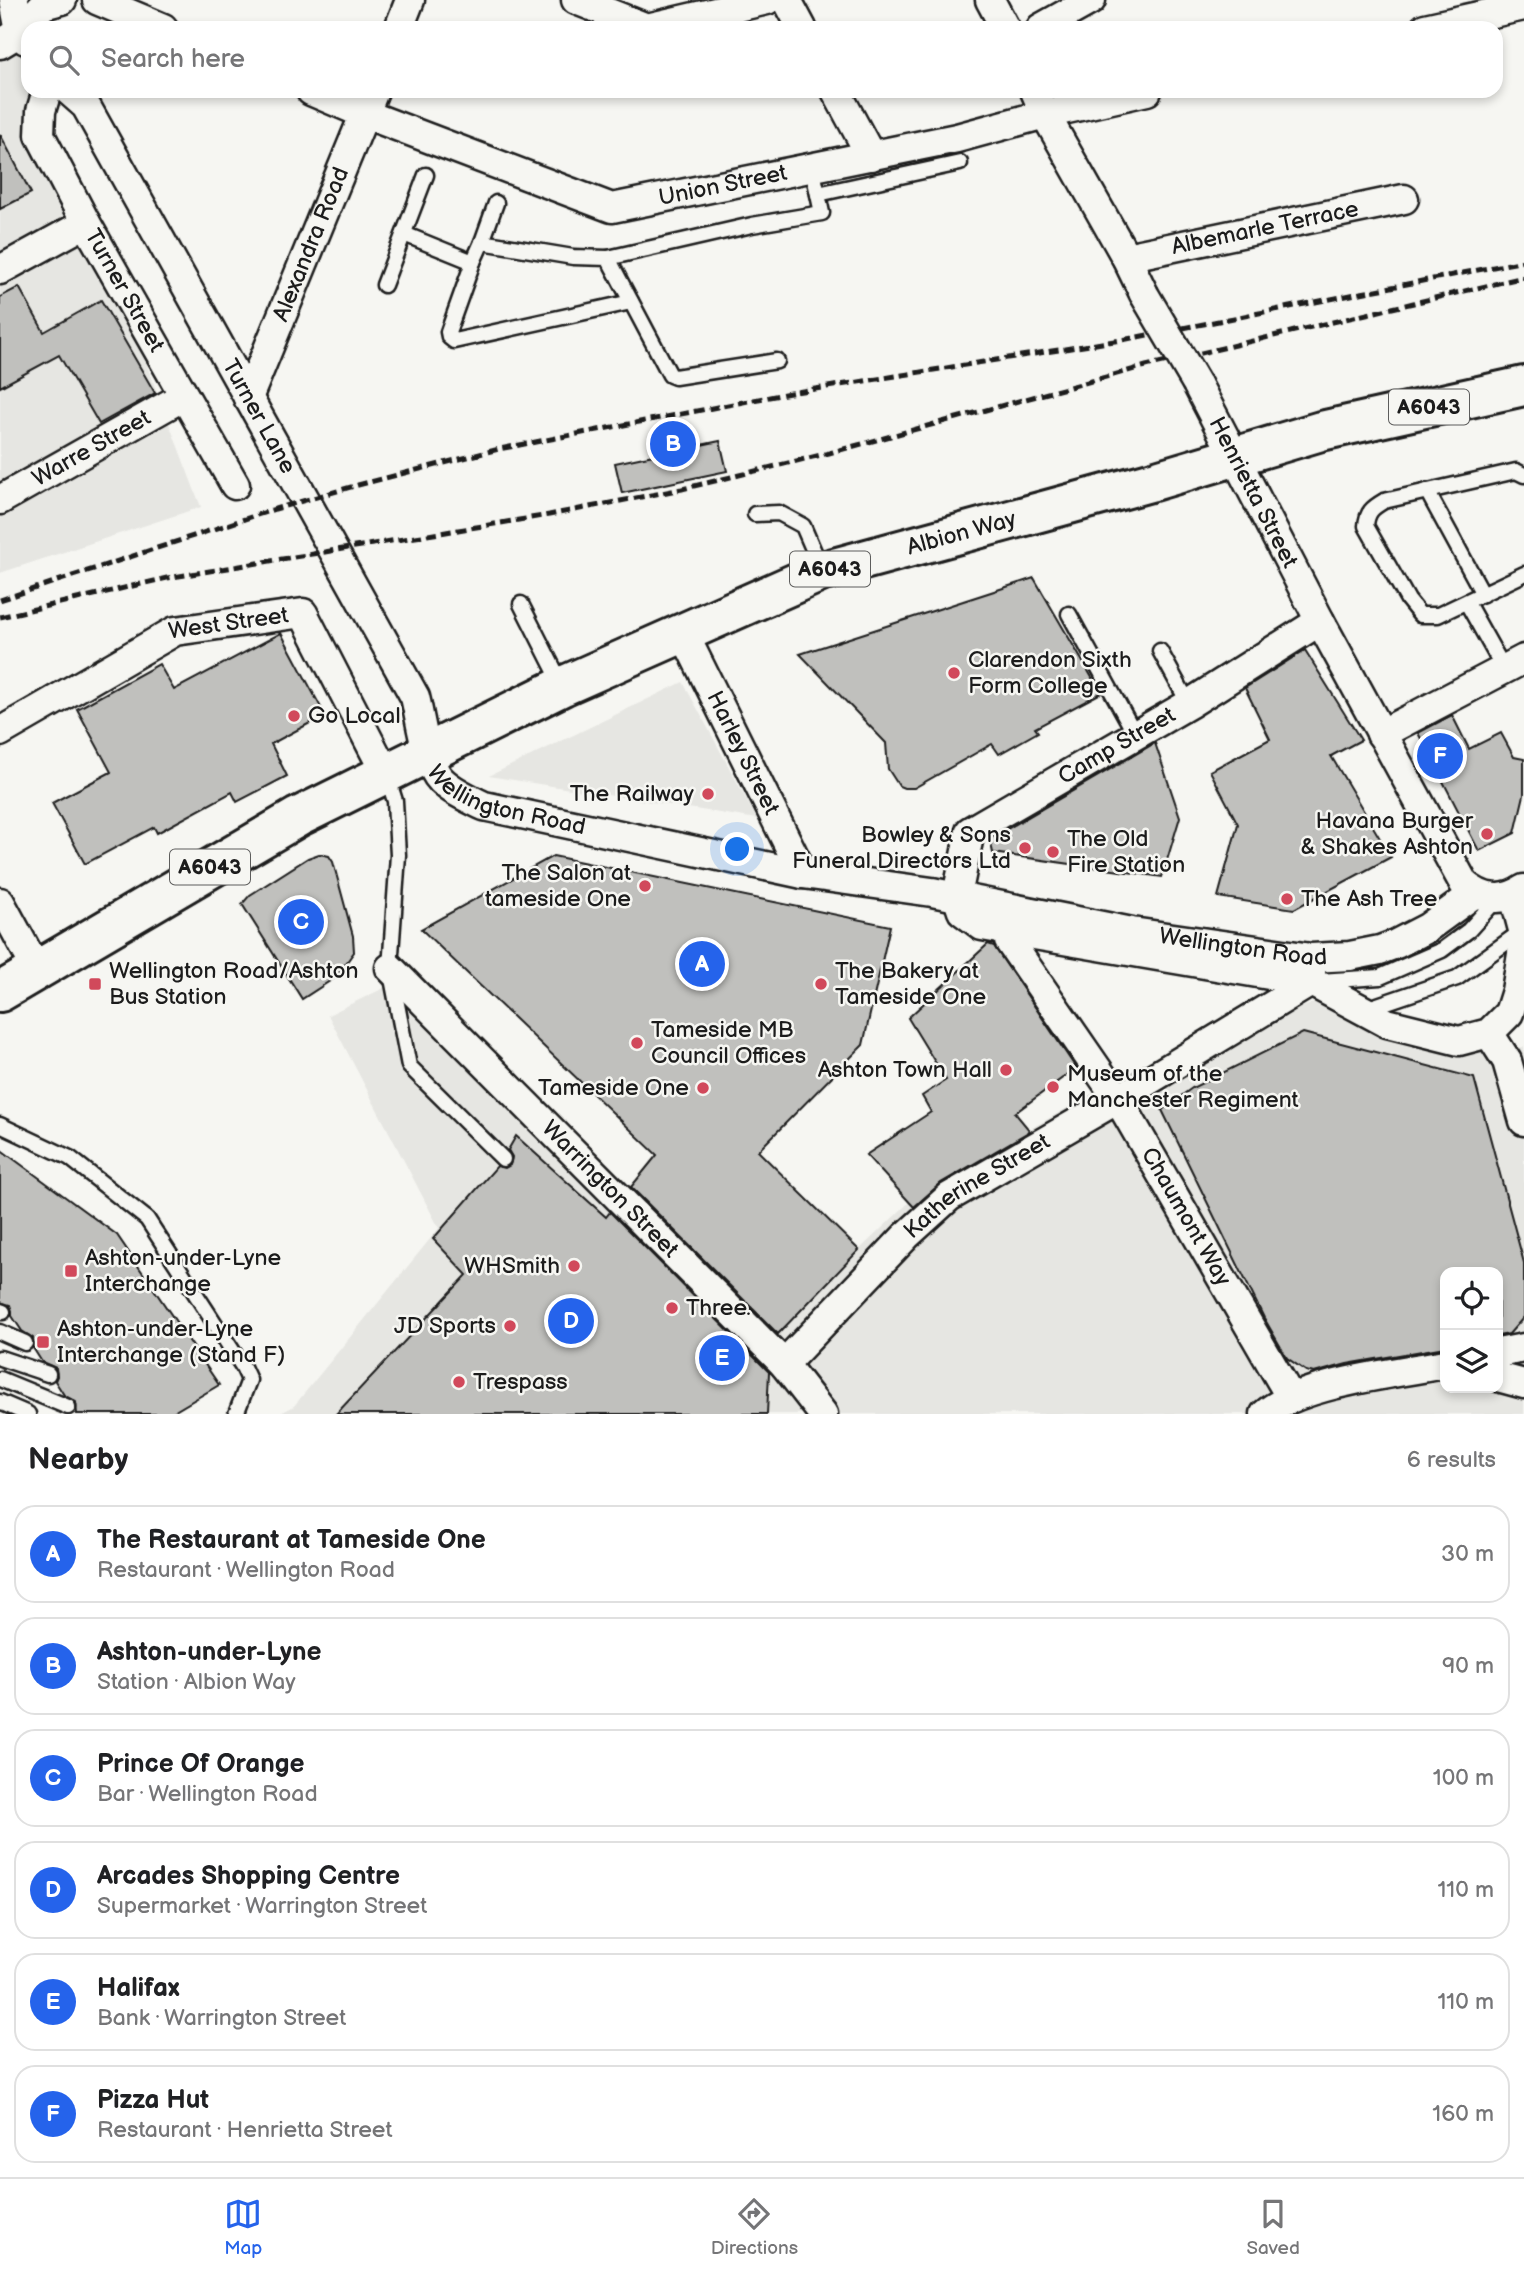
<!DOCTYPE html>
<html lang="en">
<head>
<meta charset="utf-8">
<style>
  :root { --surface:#fff; --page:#f2f2f2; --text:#202124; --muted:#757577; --line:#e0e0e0; --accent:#2563eb }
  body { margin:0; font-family:"Balsamiq Sans",sans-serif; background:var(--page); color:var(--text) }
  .controls { position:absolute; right:21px; bottom:21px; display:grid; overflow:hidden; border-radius:14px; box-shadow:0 4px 10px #0003 }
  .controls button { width:63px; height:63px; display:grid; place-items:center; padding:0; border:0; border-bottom:2px solid var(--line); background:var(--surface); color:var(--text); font:35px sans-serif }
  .you { position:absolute; left:738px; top:850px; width:24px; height:24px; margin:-18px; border:5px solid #fff; border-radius:50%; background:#1a73e8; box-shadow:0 0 0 10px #1a73e833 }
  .badge { display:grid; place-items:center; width:46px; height:46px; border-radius:50%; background:var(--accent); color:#fff; font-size:23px; font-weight:700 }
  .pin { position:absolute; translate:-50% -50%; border:4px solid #fff; box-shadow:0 2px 7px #0006 }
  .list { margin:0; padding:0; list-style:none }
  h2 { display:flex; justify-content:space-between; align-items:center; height:91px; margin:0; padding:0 28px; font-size:30px }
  h2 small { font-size:23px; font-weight:400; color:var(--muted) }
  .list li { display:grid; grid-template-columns:46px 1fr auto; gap:21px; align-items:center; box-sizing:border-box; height:98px; margin:0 14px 14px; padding:0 14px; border:2px solid var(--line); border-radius:21px }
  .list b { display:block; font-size:26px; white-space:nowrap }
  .list p { margin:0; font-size:23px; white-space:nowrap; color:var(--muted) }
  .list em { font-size:23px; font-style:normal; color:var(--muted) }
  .icon { flex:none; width:38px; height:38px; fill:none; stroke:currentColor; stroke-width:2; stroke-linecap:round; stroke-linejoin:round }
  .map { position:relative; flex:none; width:1524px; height:1414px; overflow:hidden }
  .search { position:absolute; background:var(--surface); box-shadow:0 4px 10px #0003; left:21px; right:21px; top:21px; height:77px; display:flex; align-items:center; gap:18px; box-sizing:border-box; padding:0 24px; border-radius:21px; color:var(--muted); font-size:26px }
  .sheet { height:763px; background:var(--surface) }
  nav { display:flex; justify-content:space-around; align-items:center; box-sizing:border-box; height:98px; border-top:2px solid var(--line); background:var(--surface); font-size:19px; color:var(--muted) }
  nav a { display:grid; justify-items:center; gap:4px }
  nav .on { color:var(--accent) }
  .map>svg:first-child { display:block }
</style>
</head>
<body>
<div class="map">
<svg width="1524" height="1414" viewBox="0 0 1524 1414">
  <rect width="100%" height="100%" fill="#f6f6f2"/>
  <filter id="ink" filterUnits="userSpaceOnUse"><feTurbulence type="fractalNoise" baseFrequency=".0143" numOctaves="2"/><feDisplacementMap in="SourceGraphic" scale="14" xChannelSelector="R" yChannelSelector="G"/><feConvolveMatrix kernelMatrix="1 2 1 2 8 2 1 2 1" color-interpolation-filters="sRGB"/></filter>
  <g filter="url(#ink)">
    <!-- built -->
    <g fill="#e6e6e2" fill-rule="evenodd">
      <path d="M0,0H5L28,53V91H42L201,507L0,573Z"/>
      <path d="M683,682L757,819L489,776Z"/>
      <path d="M415,973L776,1329L922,1190L1106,1086L1318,1001L1459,1041L1507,1061L1524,1046V1414H279L294,1406L439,1228L328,1015ZM1445,1272H1498V1388H1445Z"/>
    </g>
    <!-- building -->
    <g fill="#c0c0bd" stroke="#1c1c1c" stroke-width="2">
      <path d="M0,134L31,193L0,209Z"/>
      <path d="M19,287L44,332L101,300L155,393L99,424L59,355L0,387V297Z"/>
      <path d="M720,441L727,471L622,493L615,463Z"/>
      <path d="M1034,578L1101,693L1035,728L1038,732L999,754L992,744L914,788H904L899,786L888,769L886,743L800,654Z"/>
      <path d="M281,633L325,715L271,744L287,776L237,802L232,792L157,833L154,827L85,864L52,803L111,772L77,709L159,664L174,690Z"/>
      <path d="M1305,650L1361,740L1331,756L1391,857L1294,909L1218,897L1238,824L1210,771L1270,739L1245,688Z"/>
      <path d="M1452,715L1469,749L1501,733L1514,757L1524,759V795L1515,833L1479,851L1418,733Z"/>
      <path d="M1155,743L1180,817L1162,877L993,853L990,839Z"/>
      <path d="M319,854L329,856L333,862L353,936L354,952L336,977L302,999L242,904L250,895L308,858Z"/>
      <path d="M553,856L890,926L863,1045L758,1151L859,1250L778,1334L631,1187L657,1155L421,929Z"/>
      <path d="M988,944L994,946L1076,1068L1015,1113L1030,1131L941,1183L914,1207L866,1155L931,1112L922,1096L946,1080L908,1018Z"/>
      <path d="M1303,1033L1474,1078L1524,1263V1317L1509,1334L1498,1336V1272H1445V1347L1347,1364L1314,1373L1306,1371L1287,1358L1264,1318L1162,1110L1192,1088Z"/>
      <path d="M516,1136L606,1217L610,1212L769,1372L767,1414H336L467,1275L433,1239L497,1166L505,1168L510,1165L512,1157L508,1150Z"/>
      <path d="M0,1149L117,1235L219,1385L170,1414H77L76,1402L64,1395L55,1381L57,1376L56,1368L42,1362L33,1348V1338L22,1331L12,1316V1311L10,1305L0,1302Z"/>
    </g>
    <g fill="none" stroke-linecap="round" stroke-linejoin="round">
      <defs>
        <g id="lane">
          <path d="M818,194L960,163"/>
          <path d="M496,203L482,242L573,257L608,258L752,225L822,213L812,167"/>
          <path d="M404,234L473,262L482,242"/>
          <path d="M608,258L670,375L675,377L777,361"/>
          <path d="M473,262L448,332L449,337L454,341L631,302"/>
          <path d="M384,285L426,175"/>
          <path d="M1524,475L1516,471L1384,501C1372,508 1367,512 1366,526L1408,600L1420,615H1438L1524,574"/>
          <path d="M1427,491L1483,594"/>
          <path d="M755,514L779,513L803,526L822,570"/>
          <path d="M1467,603L1504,669"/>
          <path d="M521,604L562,685"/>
          <path d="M1069,614L1135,734"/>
          <path d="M1160,651L1189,704"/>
          <path d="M387,776L395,801L398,855L390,968L409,1066L503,1159"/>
          <path d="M1320,981L1380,977L1442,950L1469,930L1496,900"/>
          <path d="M1363,1010L1457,978L1522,931"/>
          <path d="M0,1125L70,1158L147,1219L243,1367L249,1380L236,1414"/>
          <path d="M0,1311L3,1312"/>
          <path d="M0,1332L25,1343"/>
          <path d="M0,1358L48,1374"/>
          <path d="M0,1379L68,1407"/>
          <path d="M0,1402L28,1414"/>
        </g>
        <g id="street">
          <path d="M14,0L20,32L26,40"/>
          <path d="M97,0L163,28"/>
          <path d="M576,0L647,28L767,0"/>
          <path d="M787,0L802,28"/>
          <path d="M990,0L1005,28"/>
          <path d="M399,28L410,0"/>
          <path d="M1041,28L1091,0"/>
          <path d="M1425,28L1524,6"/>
          <path d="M0,44L20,32L43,5L62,0"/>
          <path id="s1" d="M47,91L41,111L40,135L86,223L235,485"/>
          <path id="s2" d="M69,91L86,106L415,697C421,720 425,763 441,780C453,792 470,799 484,806L803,874L932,892L1132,932L1311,958L1350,956L1380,950L1396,944L1427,928L1475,893"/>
          <path id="s3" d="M311,91L365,114L612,208L957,138L1045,114L1147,91"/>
          <path d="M836,91L871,156"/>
          <path d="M1035,91L1045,114L1126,257L1144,294"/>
          <path id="s4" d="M1126,257L1404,199"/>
          <path d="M0,270L86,223"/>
          <path id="s5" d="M1197,384L1320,621L1464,884C1483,900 1503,903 1524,889"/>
          <path id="s6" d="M248,398L374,91"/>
          <path id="s7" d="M0,500L184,396"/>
          <path id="s8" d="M683,632L803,874"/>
          <path id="s9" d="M0,732L175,631L303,613L386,774"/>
          <path d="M1381,734L1524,659"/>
          <path id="s10" d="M957,896L970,831L1189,704L1320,621"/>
          <path d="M957,896L962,911L982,926L1311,982"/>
          <path d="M0,902L37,970"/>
          <path id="s11" d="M1010,933L1009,941L1118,1099L1291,1398"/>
          <path d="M1311,965V982L1387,1023L1459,1041L1489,1033L1509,1013L1516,991L1522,954L1523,930L1514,896"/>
          <path id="s12" d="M390,968L784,1364L823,1414"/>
          <path d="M1489,1033L1507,1061L1524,1121"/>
          <path d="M1498,1353L1524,1348"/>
          <path id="s13" d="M784,1364L906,1236L949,1197L1118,1099L1311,982"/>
          <path d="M1498,1377L1524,1384"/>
          <path d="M1265,1414C1301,1383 1397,1373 1445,1364"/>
        </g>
        <g id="highway">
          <path id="s14" d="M0,992L298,817L563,686L823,571L1150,482L1321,431L1524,386"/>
        </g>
      </defs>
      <!-- lane casing -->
      <use href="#lane" stroke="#1c1c1c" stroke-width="19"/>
      <!-- street casing -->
      <use href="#street" stroke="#1c1c1c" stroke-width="33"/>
      <!-- highway casing -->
      <use href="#highway" stroke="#1c1c1c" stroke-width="44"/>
      <!-- lane -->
      <use href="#lane" stroke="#f6f6f2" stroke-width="14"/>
      <!-- street -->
      <use href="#street" stroke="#f6f6f2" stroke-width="28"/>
      <!-- highway -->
      <use href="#highway" stroke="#f6f6f2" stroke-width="38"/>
      <!-- rail -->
      <g stroke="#1c1c1c" stroke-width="5" stroke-dasharray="10 5" stroke-linecap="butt">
        <path d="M0,600L275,509L358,485L499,449L790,393L1127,339L1524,261"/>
        <path d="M0,617L167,578L549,515L682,489L829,453L1146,366L1524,277"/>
      </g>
      <defs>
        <path id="street-bridge" d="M1144,294L1197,384"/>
      </defs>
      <!-- street-bridge casing -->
      <use href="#street-bridge" stroke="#1c1c1c" stroke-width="33" stroke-linecap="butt"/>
      <!-- street-bridge -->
      <use href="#street-bridge" stroke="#f6f6f2" stroke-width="28"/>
    </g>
  </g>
  <!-- markers -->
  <g fill="#d1495b" stroke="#f6f6f2" stroke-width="2.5">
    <circle cx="954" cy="673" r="7"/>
    <circle cx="294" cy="716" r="7"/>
    <circle cx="708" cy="794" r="7"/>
    <circle cx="1487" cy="834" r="7"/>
    <circle cx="1025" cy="848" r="7"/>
    <circle cx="1053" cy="852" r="7"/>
    <circle cx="645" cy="886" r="7"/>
    <circle cx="1287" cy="899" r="7"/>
    <rect x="88" y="977" width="14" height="14" rx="3.5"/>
    <circle cx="821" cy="984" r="7"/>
    <circle cx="637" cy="1043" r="7"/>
    <circle cx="1006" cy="1070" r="7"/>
    <circle cx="1053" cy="1087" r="7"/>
    <circle cx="703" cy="1088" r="7"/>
    <circle cx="574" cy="1266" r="7"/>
    <rect x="64" y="1264" width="14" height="14" rx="3.5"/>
    <circle cx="672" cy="1308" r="7"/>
    <circle cx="510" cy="1326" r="7"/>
    <rect x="36" y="1335" width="14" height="14" rx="3.5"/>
    <circle cx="459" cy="1382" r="7"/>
  </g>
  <g text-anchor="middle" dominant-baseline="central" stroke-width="5" stroke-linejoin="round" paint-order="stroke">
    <!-- shield labels -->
    <g fill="#f6f6f2" stroke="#5d5d5c" stroke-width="2">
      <rect x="1389" y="389.5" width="80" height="35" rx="5"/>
      <rect x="790" y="551.5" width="80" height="35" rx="5"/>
      <rect x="170" y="849.5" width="80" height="35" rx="5"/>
    </g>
    <g font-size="21" font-weight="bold" fill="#1c1c1c">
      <text x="1429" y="407">A6043</text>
      <text x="830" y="569">A6043</text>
      <text x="210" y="867">A6043</text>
    </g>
    <!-- street labels -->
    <g font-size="23" fill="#1c1c1c" stroke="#f6f6f2">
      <text stroke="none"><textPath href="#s3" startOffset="436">Union Street</textPath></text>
      <text stroke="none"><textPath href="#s4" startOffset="142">Albemarle Terrace</textPath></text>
      <text stroke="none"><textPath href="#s6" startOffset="166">Alexandra Road</textPath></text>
      <text stroke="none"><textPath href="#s1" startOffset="222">Turner Street</textPath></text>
      <text stroke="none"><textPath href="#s2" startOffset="378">Turner Lane</textPath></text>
      <text stroke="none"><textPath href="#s7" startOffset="105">Warre Street</textPath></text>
      <text stroke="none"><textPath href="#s5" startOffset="122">Henrietta Street</textPath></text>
      <text stroke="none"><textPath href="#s14" startOffset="1069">Albion Way</textPath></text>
      <text stroke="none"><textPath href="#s9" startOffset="256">West Street</textPath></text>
      <text stroke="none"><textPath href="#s10" startOffset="236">Camp Street</textPath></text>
      <text stroke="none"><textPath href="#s8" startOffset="135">Harley Street</textPath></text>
      <text stroke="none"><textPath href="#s2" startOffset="856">Wellington Road</textPath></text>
      <text stroke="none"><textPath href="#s2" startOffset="1610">Wellington Road</textPath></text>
      <text stroke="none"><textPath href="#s12" startOffset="312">Warrington Street</textPath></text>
      <text stroke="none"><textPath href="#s13" startOffset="264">Katherine Street</textPath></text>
      <text stroke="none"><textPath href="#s11" startOffset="336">Chaumont Way</textPath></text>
    </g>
    <!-- poi labels -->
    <g font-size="23" fill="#1c1c1c" stroke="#f6f6f2" text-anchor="start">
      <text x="968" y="660">Clarendon Sixth<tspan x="968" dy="26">Form College</tspan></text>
      <text x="308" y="716">Go Local</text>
      <text x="694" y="794" text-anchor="end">The Railway</text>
      <text x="1473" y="821" text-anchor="end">Havana Burger<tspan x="1473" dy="26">&amp; Shakes Ashton</tspan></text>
      <text x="1011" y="835" text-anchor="end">Bowley &amp; Sons<tspan x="1011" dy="26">Funeral Directors Ltd</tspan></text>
      <text x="1067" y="839">The Old<tspan x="1067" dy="26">Fire Station</tspan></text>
      <text x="631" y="873" text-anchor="end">The Salon at<tspan x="631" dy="26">tameside One</tspan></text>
      <text x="1301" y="899">The Ash Tree</text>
      <text x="109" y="971">Wellington Road/Ashton<tspan x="109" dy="26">Bus Station</tspan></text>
      <text x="835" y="971">The Bakery at<tspan x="835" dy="26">Tameside One</tspan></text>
      <text x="651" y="1030">Tameside MB<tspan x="651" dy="26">Council Offices</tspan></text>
      <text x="992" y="1070" text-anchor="end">Ashton Town Hall</text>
      <text x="1067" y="1074">Museum of the<tspan x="1067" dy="26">Manchester Regiment</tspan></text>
      <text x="689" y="1088" text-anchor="end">Tameside One</text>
      <text x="85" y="1258">Ashton-under-Lyne<tspan x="85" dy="26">Interchange</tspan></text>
      <text x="560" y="1266" text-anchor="end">WHSmith</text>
      <text x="686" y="1308">Three.</text>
      <text x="496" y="1326" text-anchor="end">JD Sports</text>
      <text x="57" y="1329">Ashton-under-Lyne<tspan x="57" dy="26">Interchange (Stand F)</tspan></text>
      <text x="473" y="1382">Trespass</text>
    </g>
  </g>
</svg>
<div class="controls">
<button><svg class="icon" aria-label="locate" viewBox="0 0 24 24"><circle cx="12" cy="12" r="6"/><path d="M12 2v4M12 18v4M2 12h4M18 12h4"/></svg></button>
<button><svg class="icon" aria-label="layers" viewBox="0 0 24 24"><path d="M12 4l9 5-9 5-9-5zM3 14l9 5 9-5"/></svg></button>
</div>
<div class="you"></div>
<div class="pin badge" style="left:702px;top:964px">A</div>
<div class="pin badge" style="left:673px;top:444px">B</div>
<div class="pin badge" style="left:301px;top:922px">C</div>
<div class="pin badge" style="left:571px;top:1321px">D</div>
<div class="pin badge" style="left:722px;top:1358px">E</div>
<div class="pin badge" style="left:1440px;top:756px">F</div>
<div class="search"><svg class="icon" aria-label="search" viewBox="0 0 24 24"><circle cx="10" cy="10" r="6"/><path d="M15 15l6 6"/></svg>Search here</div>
</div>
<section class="sheet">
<h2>Nearby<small>6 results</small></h2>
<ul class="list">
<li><span class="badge">A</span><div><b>The Restaurant at Tameside One</b><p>Restaurant · Wellington Road</p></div><em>30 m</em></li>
<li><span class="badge">B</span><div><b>Ashton-under-Lyne</b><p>Station · Albion Way</p></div><em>90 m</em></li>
<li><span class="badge">C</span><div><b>Prince Of Orange</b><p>Bar · Wellington Road</p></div><em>100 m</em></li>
<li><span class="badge">D</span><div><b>Arcades Shopping Centre</b><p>Supermarket · Warrington Street</p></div><em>110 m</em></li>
<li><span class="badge">E</span><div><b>Halifax</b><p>Bank · Warrington Street</p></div><em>110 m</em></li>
<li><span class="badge">F</span><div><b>Pizza Hut</b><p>Restaurant · Henrietta Street</p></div><em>160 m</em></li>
</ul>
</section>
<nav>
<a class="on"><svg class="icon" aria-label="map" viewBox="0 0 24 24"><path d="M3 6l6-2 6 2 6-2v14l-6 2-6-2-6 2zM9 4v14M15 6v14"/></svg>Map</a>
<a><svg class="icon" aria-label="directions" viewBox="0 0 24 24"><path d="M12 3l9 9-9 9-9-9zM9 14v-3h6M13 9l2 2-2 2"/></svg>Directions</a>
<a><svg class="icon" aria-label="saved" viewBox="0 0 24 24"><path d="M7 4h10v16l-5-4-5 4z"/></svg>Saved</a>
</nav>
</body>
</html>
